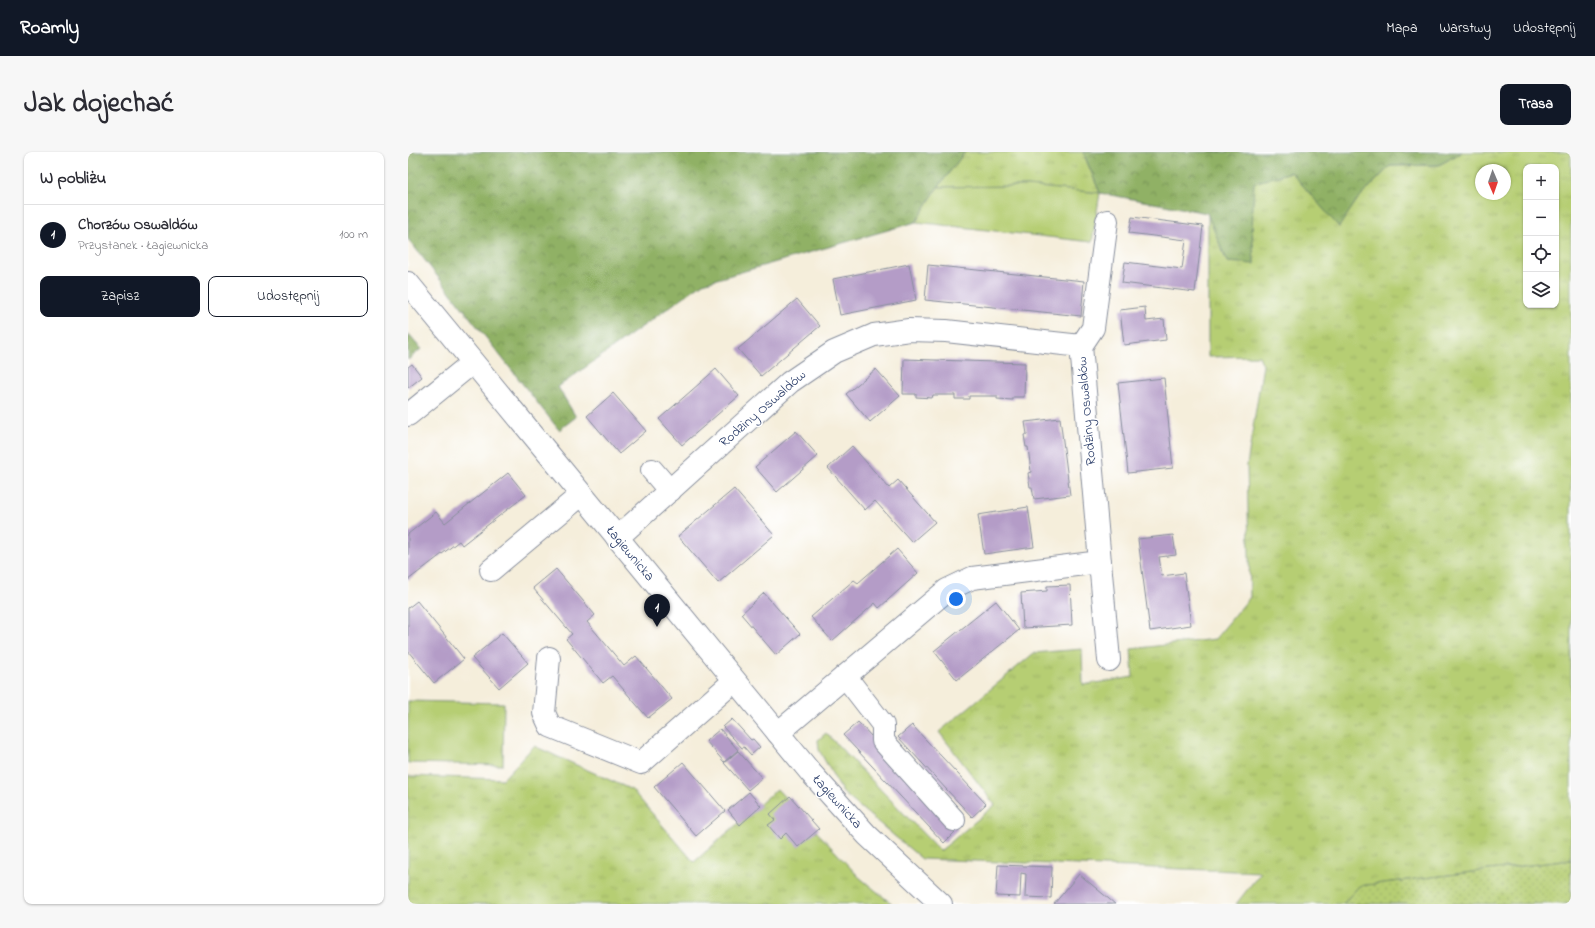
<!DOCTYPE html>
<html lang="pl">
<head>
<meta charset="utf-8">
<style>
  :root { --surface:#fff; --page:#f7f7f7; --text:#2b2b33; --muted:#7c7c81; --line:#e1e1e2; --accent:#111827 }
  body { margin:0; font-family:"Indie Flower",sans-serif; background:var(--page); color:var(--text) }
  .controls { position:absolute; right:12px; top:12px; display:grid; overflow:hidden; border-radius:8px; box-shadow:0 1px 3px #0004 }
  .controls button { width:36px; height:36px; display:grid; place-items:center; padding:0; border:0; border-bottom:1px solid var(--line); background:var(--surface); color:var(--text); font:20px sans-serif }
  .compass { position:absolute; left:1067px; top:12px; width:36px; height:36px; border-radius:50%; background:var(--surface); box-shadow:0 1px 3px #0004; rotate:178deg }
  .you { position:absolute; left:548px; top:447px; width:14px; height:14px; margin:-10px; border:3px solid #fff; border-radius:50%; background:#1a73e8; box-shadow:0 0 0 6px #1a73e833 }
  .badge { display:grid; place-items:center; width:26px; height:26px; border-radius:50%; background:var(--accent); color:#fff; font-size:13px; font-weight:700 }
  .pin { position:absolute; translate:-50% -33px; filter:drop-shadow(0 1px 2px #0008) }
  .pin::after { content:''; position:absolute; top:21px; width:14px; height:12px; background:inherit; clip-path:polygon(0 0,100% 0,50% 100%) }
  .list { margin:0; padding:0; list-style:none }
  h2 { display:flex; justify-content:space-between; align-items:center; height:52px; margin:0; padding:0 16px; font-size:17px }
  h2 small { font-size:13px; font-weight:400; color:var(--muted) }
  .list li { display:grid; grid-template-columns:26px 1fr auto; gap:12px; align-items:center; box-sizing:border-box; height:60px; padding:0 16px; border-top:1px solid var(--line) }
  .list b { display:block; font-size:15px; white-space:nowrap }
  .list p { margin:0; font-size:13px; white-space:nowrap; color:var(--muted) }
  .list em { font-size:13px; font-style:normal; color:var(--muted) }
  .actions { display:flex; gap:8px; padding:12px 16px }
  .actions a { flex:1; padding:9px 0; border:1px solid var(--accent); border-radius:8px; text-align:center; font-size:14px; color:var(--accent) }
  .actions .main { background:var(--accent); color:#fff }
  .icon { flex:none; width:22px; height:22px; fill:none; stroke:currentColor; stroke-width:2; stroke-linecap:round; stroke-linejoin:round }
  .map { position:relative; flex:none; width:1163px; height:752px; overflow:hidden; border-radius:8px }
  header { display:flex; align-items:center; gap:24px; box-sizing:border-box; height:56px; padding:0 20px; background:var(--accent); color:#fff }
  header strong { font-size:19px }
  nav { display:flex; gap:22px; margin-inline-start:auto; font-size:14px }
  .intro { display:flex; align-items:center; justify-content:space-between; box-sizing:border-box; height:96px; padding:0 24px }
  h1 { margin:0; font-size:28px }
  .button { padding:10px 18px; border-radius:8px; background:var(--accent); color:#fff; font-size:14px; font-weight:700 }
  main { display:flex; gap:24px; padding:0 24px }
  aside { flex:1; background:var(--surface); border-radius:8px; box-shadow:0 1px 3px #0004 }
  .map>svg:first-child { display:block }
</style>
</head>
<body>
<header>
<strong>Roamly</strong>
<nav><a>Mapa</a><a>Warstwy</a><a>Udostępnij</a></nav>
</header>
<div class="intro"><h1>Jak dojechać</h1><a class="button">Trasa</a></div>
<main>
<aside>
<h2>W pobliżu<small></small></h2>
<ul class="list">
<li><span class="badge">1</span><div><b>Chorzów Oswaldów</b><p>Przystanek · Łagiewnicka</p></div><em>100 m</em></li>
</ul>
<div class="actions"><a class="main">Zapisz</a><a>Udostępnij</a></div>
</aside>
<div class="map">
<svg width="1163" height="752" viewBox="0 0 1163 752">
  <defs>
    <pattern id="grass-tufts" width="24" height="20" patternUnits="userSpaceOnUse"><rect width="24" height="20" fill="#b6ce73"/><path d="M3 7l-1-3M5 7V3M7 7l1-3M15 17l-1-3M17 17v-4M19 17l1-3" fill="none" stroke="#9cb166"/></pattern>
    <pattern id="forest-crowns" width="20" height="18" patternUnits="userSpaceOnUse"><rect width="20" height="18" fill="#90b165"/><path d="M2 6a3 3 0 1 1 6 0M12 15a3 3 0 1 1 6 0" fill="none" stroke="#759056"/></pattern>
    <pattern id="garden-dots" width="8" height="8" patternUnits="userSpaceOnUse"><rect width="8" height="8" fill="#b6ce73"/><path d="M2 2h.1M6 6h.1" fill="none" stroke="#9cb166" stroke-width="1.8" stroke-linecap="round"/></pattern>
  </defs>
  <rect width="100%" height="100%" fill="#fff"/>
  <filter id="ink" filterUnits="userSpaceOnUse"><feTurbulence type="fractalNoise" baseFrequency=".025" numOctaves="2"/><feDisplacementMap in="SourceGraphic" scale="8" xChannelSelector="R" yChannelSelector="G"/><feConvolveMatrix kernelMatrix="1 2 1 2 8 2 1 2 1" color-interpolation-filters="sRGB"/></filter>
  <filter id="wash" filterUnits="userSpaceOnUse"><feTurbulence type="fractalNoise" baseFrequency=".012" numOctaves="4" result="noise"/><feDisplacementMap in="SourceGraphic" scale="16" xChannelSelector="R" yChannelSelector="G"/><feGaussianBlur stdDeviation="0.9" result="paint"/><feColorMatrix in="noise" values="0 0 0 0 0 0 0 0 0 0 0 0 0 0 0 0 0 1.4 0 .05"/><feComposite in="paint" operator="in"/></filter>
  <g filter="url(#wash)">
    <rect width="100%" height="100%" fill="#f5eedb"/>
    <!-- grass -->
    <g fill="url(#grass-tufts)" stroke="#687e68" fill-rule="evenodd">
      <path d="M557,0H675L692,41L619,34L530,35Z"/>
      <path d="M1054,0H1163V708L951,734L935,752H828L853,720L514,707L435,641L411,598L410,588L418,581L532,699L587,653L531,580L626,501L674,497L675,533L725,525L723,497L807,487L842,445L839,313L855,213L851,204L800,205V61L819,110L846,111L844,77L845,31L883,20L931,74L949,48L982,14L1031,13ZM1118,15H1148V153H1118ZM1073,18H1097V42H1073Z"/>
      <path d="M126,594L224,638L286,710L369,637L451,725L484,752H0V624L95,627Z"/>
    </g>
    <!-- forest -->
    <g fill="url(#forest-crowns)" stroke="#567062">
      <path d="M0,0H557L530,35L508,70L295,131L150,235L168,265L151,278L0,87Z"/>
      <path d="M675,0H1054L1031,13L982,14L949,48L931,75L883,20L846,31L844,77L846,112L819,110L799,61L692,41Z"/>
      <path d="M0,182L13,197L0,208Z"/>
    </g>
    <!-- park -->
    <g fill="#b6ce73" stroke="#687e68">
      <path d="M619,34L692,41L684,90L508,70L530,35Z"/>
      <path d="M0,549L96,551L95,613L0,611Z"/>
    </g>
    <!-- garden -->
    <path fill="url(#garden-dots)" stroke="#687e68" d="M1163,708V752H935L951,734Z"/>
    <g id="blocks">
      <!-- building -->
      <g fill="#b49cc7">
        <path d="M724,65L795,74L787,140L714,131L717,110L774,117L778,88L721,81Z"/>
        <path d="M501,112L508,148L432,163L425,127Z"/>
        <path d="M520,113L676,129L673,164L517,148Z"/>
        <path d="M389,147L412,174L353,224L330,197Z"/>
        <path d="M737,155L738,169L756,167L758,188L716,193L712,158Z"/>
        <path d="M496,207L617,211L616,245H605V248L589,247V244H561V247H547V243H525L524,246L508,245V242H495Z"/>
        <path d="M4,212L14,225L0,236V215Z"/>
        <path d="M308,217L331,244L274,293L251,267Z"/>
        <path d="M468,217L492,244L462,270L438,242Z"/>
        <path d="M756,226L765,316L720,321L710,231Z"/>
        <path d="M205,241L238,279L211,302L179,264Z"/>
        <path d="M652,266L662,343L626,347L624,335H622L620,321L623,320L620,295H618L616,283L619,282L617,270Z"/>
        <path d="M388,279L410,304L369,340L347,315Z"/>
        <path d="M444,294L481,336L490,328L527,370L504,390L467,349L457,358L420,316Z"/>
        <path d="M100,321L118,343L54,393L51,389L0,428V382L28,360L37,371Z"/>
        <path d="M326,337L366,383L310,431L270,384Z"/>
        <path d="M620,355L626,395L576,402L570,363Z"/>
        <path d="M765,383L768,403L751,405L754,424L776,421L783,473L742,479L730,387Z"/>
        <path d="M489,397L510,421L471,456L467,451L424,489L403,465L446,428L450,431Z"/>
        <path d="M148,417L187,463L179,470L216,514L228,504L264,547L240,566L204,524L195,531L158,487L164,482L125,436Z"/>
        <path d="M662,433L664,473L615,476L613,441L639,439V434Z"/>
        <path d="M356,441L392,482L368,503L333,462Z"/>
        <path d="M9,449L56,507L26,531L0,499V456Z"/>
        <path d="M588,449L611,478L549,528L526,499Z"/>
        <path d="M94,481L120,511L91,536L64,506Z"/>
        <path d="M324,567L343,588L345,587L352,595L343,603L336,595L334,596L315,575Z"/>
        <path d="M450,570L550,677L536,691L435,583Z"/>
        <path d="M504,573L578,652L564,665L490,585Z"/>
        <path d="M312,577L330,598L316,610L298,589Z"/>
        <path d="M330,599L354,626L340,638L316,611Z"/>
        <path d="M275,610L317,659L288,684L246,635Z"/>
        <path d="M341,640L353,654L332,673L320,658Z"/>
        <path d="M382,644L411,677L390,695L378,681L372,687L360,673L367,668L362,662Z"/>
        <path d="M590,713L644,715L643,746L617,745L618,722L613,721L612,745L588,744Z"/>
        <path d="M671,722L707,752H646Z"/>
      </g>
    </g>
  </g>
  <g filter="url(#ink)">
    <use href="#blocks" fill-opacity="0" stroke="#888e9c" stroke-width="1"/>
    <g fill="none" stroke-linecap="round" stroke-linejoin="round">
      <defs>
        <g id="minor">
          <path d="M0,131L403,621L459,683L533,752"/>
          <path d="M673,194L685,176L699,69"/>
          <path d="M0,263L64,211"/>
          <path d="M244,318L262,339"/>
          <path d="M209,386L382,230L426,200L466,183L501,178L538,179L673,194L692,410L564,426L539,438L370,581"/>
          <path d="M692,410L701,508"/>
          <path d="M83,418L173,343"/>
          <path d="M141,506L136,561L142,574L233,611L326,529"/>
          <path d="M437,524L475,573V589L546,668"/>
        </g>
      </defs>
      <!-- minor casing -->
      <use href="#minor" stroke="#888e9c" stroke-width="24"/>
      <!-- minor -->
      <use href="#minor" stroke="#fff" stroke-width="22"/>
    </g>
  </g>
  <g text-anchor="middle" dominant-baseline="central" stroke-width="3" stroke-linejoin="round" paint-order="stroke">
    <!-- street labels -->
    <g font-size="14" fill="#1b2f5e" stroke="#fff">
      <text transform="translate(355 257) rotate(-41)">Rodziny Oswaldów</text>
      <text transform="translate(679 259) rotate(-95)">Rodziny Oswaldów</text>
      <text transform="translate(222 402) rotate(50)">Łagiewnicka</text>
      <text transform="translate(429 650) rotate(48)">Łagiewnicka</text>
    </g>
  </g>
</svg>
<div class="controls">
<button>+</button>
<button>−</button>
<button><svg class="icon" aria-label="locate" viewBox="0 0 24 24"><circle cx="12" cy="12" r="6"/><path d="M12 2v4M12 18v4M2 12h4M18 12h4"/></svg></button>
<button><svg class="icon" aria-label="layers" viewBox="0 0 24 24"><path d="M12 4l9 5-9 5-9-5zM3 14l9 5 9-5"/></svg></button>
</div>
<svg class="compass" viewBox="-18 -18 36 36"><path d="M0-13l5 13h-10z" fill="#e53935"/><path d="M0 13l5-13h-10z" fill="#7c7c81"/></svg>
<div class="you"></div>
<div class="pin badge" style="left:249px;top:475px">1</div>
</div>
</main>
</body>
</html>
